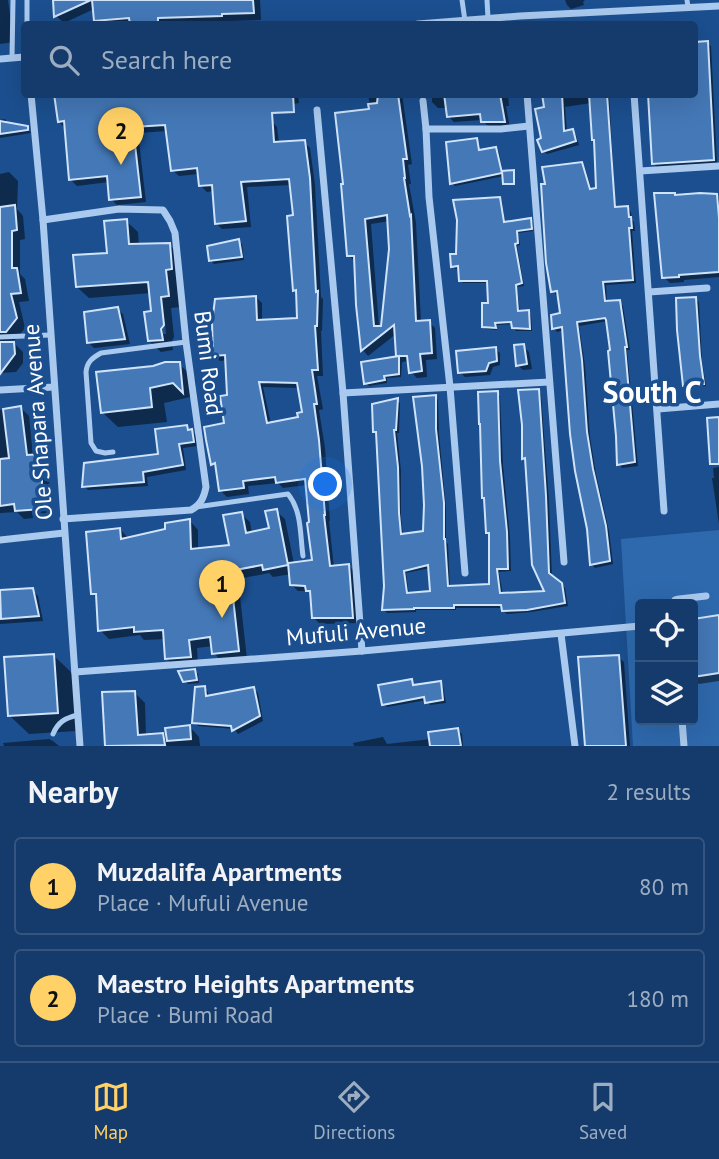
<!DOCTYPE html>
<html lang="en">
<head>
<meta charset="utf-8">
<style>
  :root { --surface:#143b6b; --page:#214673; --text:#f1f3f6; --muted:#9dadc1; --line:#33557e; --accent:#ffd166 }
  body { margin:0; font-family:"PT Sans",sans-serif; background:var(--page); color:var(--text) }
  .controls { position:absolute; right:21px; bottom:21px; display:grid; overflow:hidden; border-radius:7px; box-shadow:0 7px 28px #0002 }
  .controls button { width:63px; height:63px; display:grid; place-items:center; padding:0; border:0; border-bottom:2px solid var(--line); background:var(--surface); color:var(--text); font:35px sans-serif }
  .you { position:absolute; left:326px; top:485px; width:24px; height:24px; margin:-18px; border:5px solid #fff; border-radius:50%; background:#1a73e8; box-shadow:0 0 0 10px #1a73e833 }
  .badge { display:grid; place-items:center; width:46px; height:46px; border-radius:50%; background:var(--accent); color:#111; font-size:23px; font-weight:700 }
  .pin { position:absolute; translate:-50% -58px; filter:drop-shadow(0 2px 4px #0008) }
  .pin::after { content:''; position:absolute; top:37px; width:24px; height:21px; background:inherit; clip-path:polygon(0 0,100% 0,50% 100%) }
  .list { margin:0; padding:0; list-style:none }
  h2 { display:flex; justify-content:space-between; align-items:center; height:91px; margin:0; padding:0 28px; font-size:30px }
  h2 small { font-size:23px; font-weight:400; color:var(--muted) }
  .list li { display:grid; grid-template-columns:46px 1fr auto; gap:21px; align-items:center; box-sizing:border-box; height:98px; margin:0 14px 14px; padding:0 14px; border:2px solid var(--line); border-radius:7px }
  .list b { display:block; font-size:26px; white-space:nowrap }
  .list p { margin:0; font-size:23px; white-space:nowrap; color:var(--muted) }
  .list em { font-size:23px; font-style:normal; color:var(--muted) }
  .icon { flex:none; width:38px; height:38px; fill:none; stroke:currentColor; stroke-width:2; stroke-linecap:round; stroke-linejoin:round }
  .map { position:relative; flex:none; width:719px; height:746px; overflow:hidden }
  .search { position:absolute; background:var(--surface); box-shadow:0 7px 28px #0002; left:21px; right:21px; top:21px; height:77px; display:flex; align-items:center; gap:18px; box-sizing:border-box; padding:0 24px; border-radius:7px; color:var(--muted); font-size:26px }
  .sheet { height:315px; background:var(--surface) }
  nav { display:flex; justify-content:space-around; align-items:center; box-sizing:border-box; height:98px; border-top:2px solid var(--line); background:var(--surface); font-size:19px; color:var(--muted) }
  nav a { display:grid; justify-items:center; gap:4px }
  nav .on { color:var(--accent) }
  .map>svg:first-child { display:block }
</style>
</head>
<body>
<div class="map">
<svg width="719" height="746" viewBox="0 0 719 746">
  <rect width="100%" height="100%" fill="#1b4f8f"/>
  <!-- green -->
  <path fill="#2e69ad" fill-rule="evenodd" d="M719,530V746H633L621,539ZM640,604H693V720H640Z"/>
  <!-- shadow -->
  <g fill="#0007" fill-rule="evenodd">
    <path d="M0,0H8L14,42L0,44Z"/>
    <path d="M55,0H260L261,20L229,21V23L100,24L95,20L94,9L64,23L56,16Z"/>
    <path d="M565,0H585L583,2L584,5L571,9L567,5Z"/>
    <path d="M707,43L711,46L717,163L657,167L653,163L694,94V44Z"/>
    <path d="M61,94H298L299,103L261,109L277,127L279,143L304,142L310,148L315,185L321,297L323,299L322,331H321L323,376H317L323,409L319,410L325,448L330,521H329L334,568L349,566L355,572L359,623L320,624L314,618L312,595L309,591H298L292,585L291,574L273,577L269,573L238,579L247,659L222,662L214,653L213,646L197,648L198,665L175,667L167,659L165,639L144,640L140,635L109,639L100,630L98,599L92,593L120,529L128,538L167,531L190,521L198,530V550L231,546L241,514L250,522L252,534L271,530L276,511L285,519L294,564L314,562L307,485L283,488L278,483L248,486L249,494L227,497L221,491L218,469L213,464L226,425L229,397L227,360L220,361L214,355L256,297L262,303V322L299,320L298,293L295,290V217L291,185L247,187L251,227L222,229L216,223L214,191L207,192L201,186L199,174L179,176L172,170L167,131L138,133L146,202L117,205L111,199L109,182L77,186L71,180L66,129L59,122ZM263,387L300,388L304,414L300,419L271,424Z"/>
    <path d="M333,94H357L336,98Z"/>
    <path d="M368,94H402L412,164L408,165L411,184H409L416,223L421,322H429L435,328L437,359L426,360L427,377L417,378L411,372L409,361L402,362L401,377L387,378V383L369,386L366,383L363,364L401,358L398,356L396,334L368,356L363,350L358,305L356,262L349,256L371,111ZM390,221L391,249L382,327H379L371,224Z"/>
    <path d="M432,94H508L509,106H506L510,128L489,127L482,120L454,122L448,116L447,108H438L432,102Z"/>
    <path d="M544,94H609L615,200L617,209L628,208L631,212L632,220L634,222L635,231H632L636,283L606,285L607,303L619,302L623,306L630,350H627L638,466L622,468L619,464L608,321L579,326L585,365L590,437L596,474L609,531L613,564L595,568L591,564L564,330L557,332L553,327L562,315L559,294L556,295L553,291L582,164L585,168L592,190L598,189L591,103L565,107L567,132L572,131L576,135L579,145L547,154L543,151V139L546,108Z"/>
    <path d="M5,119L9,125L27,128L31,133L0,138V120Z"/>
    <path d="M476,140L479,143L481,152L496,149L499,152L503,173H515V185H506L504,176L455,186L452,183Z"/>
    <path d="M9,172L18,181L17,209L23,216L25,239L20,240V274L25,279L29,301L19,302L25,328L15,340L3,341V344L14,343L23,352V363L16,372L0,373V174Z"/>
    <path d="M716,195L719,198V277L684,280V282L670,283L664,277L676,197Z"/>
    <path d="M499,198L502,201L505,223L530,220L533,223V231L518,233L520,245L517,246L524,286L517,287L520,313L528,312L531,315L532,331H516L514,328L513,324L497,325V330L486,329L483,327L490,305L488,283H463L460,280V268L455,269L453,266L458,255Z"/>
    <path d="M126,221L138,232L139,246L169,245L181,256L180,307L171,308L174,337L172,341L173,350L161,352L149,341L153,313L151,293L89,298L77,287L108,255ZM162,322H165L166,334H163Z"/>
    <path d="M238,241L242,244L244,260L214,264L211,261Z"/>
    <path d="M696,299L699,302L702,361L706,386L688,388L685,385Z"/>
    <path d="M117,309L123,314L130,344L94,348L88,342Z"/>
    <path d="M523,346L529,352L532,369L523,370L517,365Z"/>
    <path d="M495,349L500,353V365L493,367L490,375L465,377L460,372Z"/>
    <path d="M179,364L195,379L198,405L190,397L164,403L167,422L118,427L102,412Z"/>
    <path d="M538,390L541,394L549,501L552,577L565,588L568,606L531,612L507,614L503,611V608H456V610H416V612L387,613L384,610L385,586L378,435L375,432L397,400L400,403L399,433H397L401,471V517L403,536L425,533L435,397L438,400L439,434L446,508V542L448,544L450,588L491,586L490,535L488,532L497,393L500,396L503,465L510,537L511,571L499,572L503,595L546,592L527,461L524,458ZM430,568L431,592L409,595L406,573Z"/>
    <path d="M21,408L29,416L33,456H41L49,463L50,516L24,519L17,512L0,513V410Z"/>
    <path d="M187,426L196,436L197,446L183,448L186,470L147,477L148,486L88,490L84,486L160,456Z"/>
    <path d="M719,467V524L712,478H714L713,468Z"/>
    <path d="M32,590L38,596L43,621L0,624V591Z"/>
    <path d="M719,617V681L699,684L693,677V621Z"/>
    <path d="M54,656L73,674L76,731L29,734L10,716Z"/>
    <path d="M618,657L624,662L630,746H593L592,740Z"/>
    <path d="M195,671L198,674L199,683L188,684L184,681Z"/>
    <path d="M412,681L415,687L440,683L443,686L446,703L430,705L427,700L387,707L383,704Z"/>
    <path d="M204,688L208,692L209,697L254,689L258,693L263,721L238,734L234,729L198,726L194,722Z"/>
    <path d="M134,692L145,703L146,736L168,734L189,726L199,737L200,746H107L104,694Z"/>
    <path d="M458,730L462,734L463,746H354L353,743L383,737L387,744L431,739Z"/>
    <path d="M49,739L53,741L59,746H4L3,743Z"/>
  </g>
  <!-- building -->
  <g fill="#4478b7" stroke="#cfe3fa" stroke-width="2" fill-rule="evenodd">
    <path d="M53,0H91L54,17Z"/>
    <path d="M92,0H253L254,13L222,14V16L158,18V24H130L129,18L94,21Z"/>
    <path d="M708,41L714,160L652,164L648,94H695V42Z"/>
    <path d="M54,94H293L294,112L272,113L274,142L305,140L310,178L316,292L318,291L317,326H315L318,370H312L317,404H314L319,440L325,515H324L330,566L349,564L353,618H312L310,591H306L305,586L290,585L288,563L312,560L307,523L309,522L305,479L276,483L275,477L243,481L244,488L219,491L215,463L211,465L206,440L204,427L224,423L220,396L227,395L225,355L213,356L212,323L215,299L256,296L257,320L297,318L296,290L293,291L287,216L293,215L289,179L241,182L246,221L215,224L212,185L199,186L197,168L171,171L165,125L133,127L141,197L109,200L107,176L69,180L64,121L58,122ZM259,382L297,383L302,412L297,413L298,417L267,423Z"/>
    <path d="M378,94H398L407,159H403L405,178H404L410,216L411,215L416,321L430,320L432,353L420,354L422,371L409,373L407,356H396L394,325L361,351L356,305L354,256H347L344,219L341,184H343L335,113L369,109L368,104L377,103ZM387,215L389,249L381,326H374L365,219Z"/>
    <path d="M444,94H500L505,122H481L480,114L447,117Z"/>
    <path d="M542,94H562L564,131L573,129L576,141L542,152L537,140L541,138L535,109L544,107Z"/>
    <path d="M589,94H607L615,207L628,206L629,217H631L632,228H629L633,280L603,282L605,301L620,300L627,347H625L635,462L617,465L616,436L608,351L610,350L606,320L605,318L577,322L582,360L587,432L593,469L606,526L610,561L590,565L587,529L575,471L570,434L562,327L552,329V328L551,315L560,313L557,291L551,292L546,263L541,184H545L542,167L582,162L590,189L596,188L594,140H592Z"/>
    <path d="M0,121L28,126V130L0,134Z"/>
    <path d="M477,138L479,150L496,147L502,173L450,184L446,142Z"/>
    <path d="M514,170V184H503L502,171Z"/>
    <path d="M654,193H675V195L700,193L717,194L719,218V272L679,275V277L662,278Z"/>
    <path d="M500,197L504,222L531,218L532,229L517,231L518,243L515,244L522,283L516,285L518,311L529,310L530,329L512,328L511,322L495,323L496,328L482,327V303H488L487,281H459L458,266L451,267L450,254H456L457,220L453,200Z"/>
    <path d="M15,205L17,230L12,231V268H17L21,293L11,294L17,318L6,332H0V207Z"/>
    <path d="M127,219L129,244L170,243L172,269L166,270L169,296L161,297L164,325L161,329L163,340L148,341L144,312L151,311L148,282L76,287L73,255L107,253L104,221Z"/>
    <path d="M239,239L242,257L209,261L207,246Z"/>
    <path d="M696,297L700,356L704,384L683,386L677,330L676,298Z"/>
    <path d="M118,307L125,339L87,343L84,312Z"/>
    <path d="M0,342H14L15,354L0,374Z"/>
    <path d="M524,344L527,364L516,366L514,345Z"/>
    <path d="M496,347L497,361L489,363L486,371L458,373L456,351Z"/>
    <path d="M399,356V374L384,376L385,380L364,384L361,362Z"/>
    <path d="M165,362H180L183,393L173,383L150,388L152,407L101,413L96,372L153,366Z"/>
    <path d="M539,389L546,496L549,573L562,583L565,603L527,610L502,611L501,605H454V608H414V609L382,610L384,586L376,432H373L372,404L398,398L396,430H394L398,467L399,513L401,534L423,531L424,505L422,466L413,397L436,395V429L444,503V539H445L448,586L489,584V533H486L484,498H482L480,424H479L478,392L498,391L500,461L507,532L508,569H497L500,593L544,591L532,565L525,458L522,459V425L518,390ZM428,565L430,591L407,593L404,571Z"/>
    <path d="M21,406L27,455L42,454V509L15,511L14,504L0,506V459L9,458L3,409Z"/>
    <path d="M719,417V464H710L707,418Z"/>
    <path d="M187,425L188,430L192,429L194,442L179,444L183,465L143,472L144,482L82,487L84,463L158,454L155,429Z"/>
    <path d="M277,509L288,565L263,570L262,565L230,571L239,651L212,654L210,637L189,640L191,657L165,659L163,630L134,632V627L98,631L96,594H91L86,532L120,528L121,539L165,529V523L190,519L191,549L229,545L223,515L242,512L246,533L269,528L265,511Z"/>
    <path d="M33,588L39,616L1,619L0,590Z"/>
    <path d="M719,615V673L693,677V619Z"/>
    <path d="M54,654L58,713L8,716L4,657Z"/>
    <path d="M619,655L626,746H585L578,657Z"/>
    <path d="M195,669L197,680L183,682L178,671Z"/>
    <path d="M412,679L413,685L441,681L443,700L425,703L424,697L382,705L378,685Z"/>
    <path d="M205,686L206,696L254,687L260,716L232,731L231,726L192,723L195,687Z"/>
    <path d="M135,691L138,735L163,733L165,745L105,746L102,692Z"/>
    <path d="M190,725L191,739L167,741L165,728Z"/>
    <path d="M458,728L461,746H430L428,732Z"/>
  </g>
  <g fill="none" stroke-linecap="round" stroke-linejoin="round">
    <!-- service -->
    <g stroke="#a9c9ee" stroke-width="5">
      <path d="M27,0V24"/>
      <path d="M462,0L465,21"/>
      <path d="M487,0L488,18"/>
      <path d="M687,0L688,7"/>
      <path d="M12,58L13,0"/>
      <path d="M0,337L50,335"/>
      <path d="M113,452L105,453L96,451L91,443L86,372C87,362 92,358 101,353L186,342"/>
      <path d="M196,507L288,494C302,511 300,535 303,556"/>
      <path d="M53,734C58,722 65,718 78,715"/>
    </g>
    <!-- minor -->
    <g stroke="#a9c9ee" stroke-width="7">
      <path d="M418,24L520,16L719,6"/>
      <path d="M0,59L24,57"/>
      <path d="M31,94L43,220L80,746"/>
      <path d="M527,94L564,562"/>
      <path d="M634,94L664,511"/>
      <path d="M423,101L426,129L429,197L450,387L465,573"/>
      <path d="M317,110L343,393L362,651"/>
      <path d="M426,129H501L529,126"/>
      <path d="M640,171L719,166"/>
      <path d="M43,220L119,209L163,210L170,221L175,233L186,342L206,487C204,497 201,505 191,510L63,519"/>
      <path d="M649,292L707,288"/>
      <path d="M0,390L54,387"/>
      <path d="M343,393L549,382"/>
      <path d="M658,409L719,404"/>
      <path d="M0,540L64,533"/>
      <path d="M673,604L675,600L679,599L706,596"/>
      <path d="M561,634L575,746"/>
      <path d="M75,672L362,651L640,626"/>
      <path d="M682,720L684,746"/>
    </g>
  </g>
  <g text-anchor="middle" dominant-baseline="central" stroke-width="7" stroke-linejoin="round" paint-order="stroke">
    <!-- street labels -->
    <g font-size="23" fill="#fff" stroke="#1b4f8f">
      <text transform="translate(209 363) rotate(83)">Bumi Road</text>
      <text transform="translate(37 422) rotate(-94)">Ole Shapara Avenue</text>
      <text transform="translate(356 631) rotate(-5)">Mufuli Avenue</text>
    </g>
    <!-- district labels -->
    <g font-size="30" font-weight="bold" fill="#fff" stroke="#1b4f8f">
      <text x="652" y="391">South C</text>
    </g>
  </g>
</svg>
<div class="controls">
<button><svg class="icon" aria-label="locate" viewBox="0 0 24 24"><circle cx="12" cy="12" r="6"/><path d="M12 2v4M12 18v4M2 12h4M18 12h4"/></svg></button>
<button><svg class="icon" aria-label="layers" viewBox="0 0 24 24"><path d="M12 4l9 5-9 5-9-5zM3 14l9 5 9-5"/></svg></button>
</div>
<div class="you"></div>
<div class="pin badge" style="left:222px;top:618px">1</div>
<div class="pin badge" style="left:121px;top:165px">2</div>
<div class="search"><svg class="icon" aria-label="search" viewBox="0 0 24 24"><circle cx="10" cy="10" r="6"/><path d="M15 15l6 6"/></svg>Search here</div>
</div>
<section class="sheet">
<h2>Nearby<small>2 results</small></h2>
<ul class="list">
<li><span class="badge">1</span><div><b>Muzdalifa Apartments</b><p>Place · Mufuli Avenue</p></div><em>80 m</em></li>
<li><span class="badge">2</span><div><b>Maestro Heights Apartments</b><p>Place · Bumi Road</p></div><em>180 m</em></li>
</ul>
</section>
<nav>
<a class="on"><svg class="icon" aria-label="map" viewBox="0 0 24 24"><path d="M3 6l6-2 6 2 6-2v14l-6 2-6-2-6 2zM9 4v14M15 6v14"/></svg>Map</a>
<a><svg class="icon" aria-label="directions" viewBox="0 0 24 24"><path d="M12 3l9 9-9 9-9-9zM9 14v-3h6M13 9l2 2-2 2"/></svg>Directions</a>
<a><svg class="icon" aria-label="saved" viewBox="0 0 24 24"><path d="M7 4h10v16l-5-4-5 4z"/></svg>Saved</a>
</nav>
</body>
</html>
